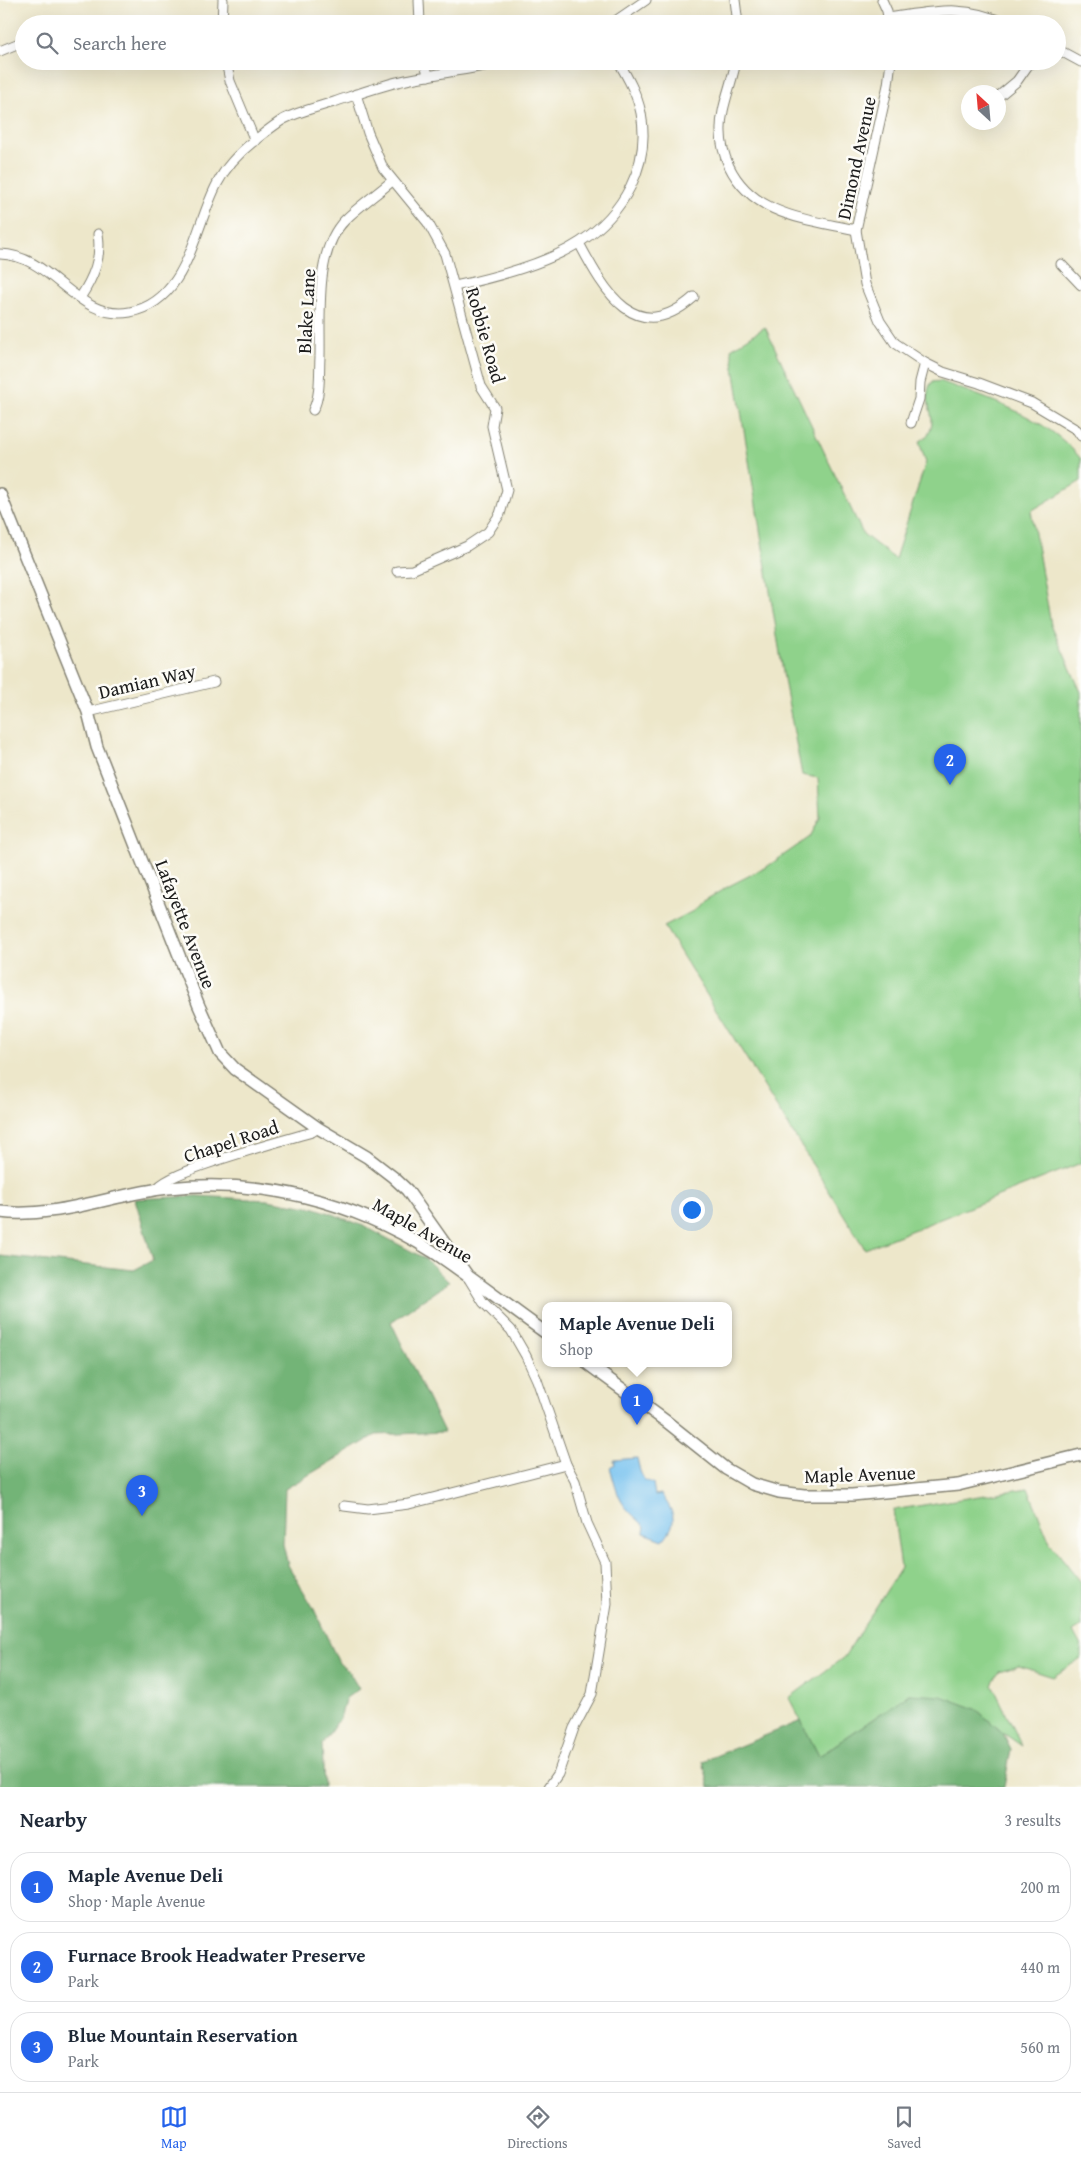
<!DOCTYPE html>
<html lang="en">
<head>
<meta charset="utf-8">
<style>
  :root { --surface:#fff; --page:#f2f2f3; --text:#1f2937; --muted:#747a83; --line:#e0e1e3; --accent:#2563eb }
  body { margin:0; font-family:"Gentium Book Plus",serif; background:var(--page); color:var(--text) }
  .compass { position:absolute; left:961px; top:85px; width:45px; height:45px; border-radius:50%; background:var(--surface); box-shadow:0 5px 20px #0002; rotate:334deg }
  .you { position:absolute; left:691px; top:1209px; width:18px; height:18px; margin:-12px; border:4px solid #fff; border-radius:50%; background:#1a73e8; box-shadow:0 0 0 8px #1a73e833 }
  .badge { display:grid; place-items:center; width:32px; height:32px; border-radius:50%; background:var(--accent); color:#fff; font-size:16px; font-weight:700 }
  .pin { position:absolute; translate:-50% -41px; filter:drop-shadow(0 1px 2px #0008) }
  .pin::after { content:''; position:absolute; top:26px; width:18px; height:15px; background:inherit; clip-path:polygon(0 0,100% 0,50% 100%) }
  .popup { position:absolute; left:542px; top:1302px; width:190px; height:65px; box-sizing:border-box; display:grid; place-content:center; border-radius:10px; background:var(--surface); filter:drop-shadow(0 1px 4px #0005); font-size:16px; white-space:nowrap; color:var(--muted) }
  .popup b { font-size:19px; color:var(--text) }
  .popup::after { content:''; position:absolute; left:50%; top:100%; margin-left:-10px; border:10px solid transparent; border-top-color:var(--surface) }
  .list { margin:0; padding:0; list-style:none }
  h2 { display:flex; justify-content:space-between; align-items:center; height:65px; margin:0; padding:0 20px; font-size:21px }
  h2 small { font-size:16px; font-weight:400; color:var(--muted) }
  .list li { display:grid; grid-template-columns:32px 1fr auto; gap:15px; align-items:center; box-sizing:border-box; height:70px; margin:0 10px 10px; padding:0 10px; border:1px solid var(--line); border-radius:20px }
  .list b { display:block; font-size:19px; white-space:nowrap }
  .list p { margin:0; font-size:16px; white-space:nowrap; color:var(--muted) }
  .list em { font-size:16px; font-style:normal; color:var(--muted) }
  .icon { flex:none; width:28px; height:28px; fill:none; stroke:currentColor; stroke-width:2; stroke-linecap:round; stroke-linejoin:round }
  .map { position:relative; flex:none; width:1081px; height:1787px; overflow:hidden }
  .search { position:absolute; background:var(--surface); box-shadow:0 5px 20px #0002; left:15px; right:15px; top:15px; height:55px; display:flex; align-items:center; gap:12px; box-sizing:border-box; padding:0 18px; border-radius:28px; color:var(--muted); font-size:19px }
  .sheet { height:305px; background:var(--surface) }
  nav { display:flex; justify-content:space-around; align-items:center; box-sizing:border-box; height:70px; border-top:1px solid var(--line); background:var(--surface); font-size:14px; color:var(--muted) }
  nav a { display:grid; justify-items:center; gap:2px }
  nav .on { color:var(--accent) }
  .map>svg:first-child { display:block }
</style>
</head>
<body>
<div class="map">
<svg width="1081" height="1787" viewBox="0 0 1081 1787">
  <rect width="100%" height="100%" fill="#fdfcf7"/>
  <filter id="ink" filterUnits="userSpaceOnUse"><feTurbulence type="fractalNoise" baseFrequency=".02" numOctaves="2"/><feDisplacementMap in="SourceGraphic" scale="10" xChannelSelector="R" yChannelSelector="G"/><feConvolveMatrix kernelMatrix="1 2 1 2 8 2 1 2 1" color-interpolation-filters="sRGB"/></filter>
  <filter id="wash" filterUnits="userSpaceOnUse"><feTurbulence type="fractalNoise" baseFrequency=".0096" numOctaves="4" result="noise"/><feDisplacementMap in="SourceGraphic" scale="20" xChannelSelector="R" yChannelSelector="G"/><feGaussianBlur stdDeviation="1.12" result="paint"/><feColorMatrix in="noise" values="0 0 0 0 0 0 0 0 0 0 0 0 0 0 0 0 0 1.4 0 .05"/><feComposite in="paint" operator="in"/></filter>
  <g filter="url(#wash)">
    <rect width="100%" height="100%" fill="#ede7ca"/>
    <!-- green -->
    <g fill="#8fd28b" stroke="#567754">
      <path d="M765,327L863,534L895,559L926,462L919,442C948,424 917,402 932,382L940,381C989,400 1047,416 1081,459V481L1031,511L1051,625L1081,692V1163L865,1249L664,926L695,910L702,902L729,886L768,866L810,837L820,818L818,778L802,775L785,685L731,349Z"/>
      <path d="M1028,1488L1050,1543L1081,1582V1626L1073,1631L1081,1646V1658L1053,1677L1019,1666L999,1672L992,1684L1022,1746L1003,1733L976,1709L909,1694L819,1756L789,1698L844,1657L901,1568L893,1510Z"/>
    </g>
    <!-- forest -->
    <g fill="#73b477" stroke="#48684a">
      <path d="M197,1196L267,1200L315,1208L330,1213L366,1227L426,1259L449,1282L391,1322L444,1432L376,1435L285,1489L283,1544L288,1565L313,1607L339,1663L349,1672L359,1689L346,1698L340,1718L322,1744L324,1787H0V1256L134,1270L153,1260L135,1199Z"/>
      <path d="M909,1694L941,1696L976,1709L1003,1733L1011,1749L1004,1787H709L703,1761L801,1721L819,1756Z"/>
    </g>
    <!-- water -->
    <path fill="#75c1ef" stroke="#486e86" d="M637,1458L640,1471L644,1480L653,1483L655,1495L661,1494C674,1512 679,1522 663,1540L644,1533L645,1526C618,1503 619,1499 610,1467L615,1464L614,1460Z"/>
  </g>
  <g filter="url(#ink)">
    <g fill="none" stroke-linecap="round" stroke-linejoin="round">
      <defs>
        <g id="street">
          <path d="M419,0L420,24"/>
          <path d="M735,0L738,24"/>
          <path d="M882,0L887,11L889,23"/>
          <path d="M888,18C932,12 964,3 1006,24"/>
          <path d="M222,24L223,0"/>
          <path d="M611,24L646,0"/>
          <path d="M1057,49L1081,62"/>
          <path d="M0,51L24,41"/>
          <path d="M226,61L230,81L255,141"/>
          <path d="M425,61L428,76"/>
          <path d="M736,61C732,84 720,109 721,132C721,144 724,155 729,166C753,216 807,219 856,230"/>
          <path d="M891,61L888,85L856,230L865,284L880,321L895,343L925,363L943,372L979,383L1032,403L1077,430L1081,436"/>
          <path d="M356,94L368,133L383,168L428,223L445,254L481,386L495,408L492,426L507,490L500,514L488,532L467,546L412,570L397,571"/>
          <path d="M999,96L1017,81L1031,61"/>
          <path d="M579,243C605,292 636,348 694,297"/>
          <path d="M0,254C53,255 77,322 130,312C188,301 194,228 217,184C225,168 240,152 254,141C263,134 274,125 284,119C300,111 318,107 334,102C358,94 382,85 406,80C441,73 476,68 510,61"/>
          <path d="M1061,264L1081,285"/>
          <path d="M455,286C492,278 548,263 580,242C623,214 651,166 641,113C637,94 628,78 618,61"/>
          <path d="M80,298C93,278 102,258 98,234"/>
          <path d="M313,410C321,395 319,373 320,357C321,316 314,251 345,220C359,206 377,194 392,181"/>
          <path d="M911,423L919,399L920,382L925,363"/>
          <path d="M88,712L214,682"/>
          <path d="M157,1189C163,1172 289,1139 312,1132L318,1128"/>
          <path d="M469,1279L483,1302L511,1330L526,1356L537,1380L566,1464L575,1481L587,1523L605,1562L607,1604L592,1694L574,1728L558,1774L549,1787"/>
          <path d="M344,1506L368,1509L409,1504L566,1464"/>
        </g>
        <g id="secondary">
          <path d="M0,494L88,712L97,747L199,1006L220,1053L235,1069L318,1128L367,1157L393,1177L407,1190L467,1275"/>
          <path d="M0,1212C56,1219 113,1194 168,1188C262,1178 352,1201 432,1251C471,1277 508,1306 546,1333"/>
          <path d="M588,1364L667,1422L726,1469L752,1484L779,1492L804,1495H852L958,1485L1081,1455"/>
        </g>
      </defs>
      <!-- street casing -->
      <use href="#street" stroke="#848273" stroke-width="11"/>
      <!-- secondary casing -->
      <use href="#secondary" stroke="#848273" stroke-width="14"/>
      <!-- street -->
      <use href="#street" stroke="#fff" stroke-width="9"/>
      <!-- secondary -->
      <use href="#secondary" stroke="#fff" stroke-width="11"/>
    </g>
  </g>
  <g text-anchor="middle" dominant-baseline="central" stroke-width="5" stroke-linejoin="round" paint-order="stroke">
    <!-- street labels -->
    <g font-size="19" fill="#1c1c1c" stroke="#fdfcf7">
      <text transform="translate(856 158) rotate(-78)">Dimond Avenue</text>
      <text transform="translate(306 311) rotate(-87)">Blake Lane</text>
      <text transform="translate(486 335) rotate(74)">Robbie Road</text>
      <text transform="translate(147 681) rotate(-13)">Damian Way</text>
      <text transform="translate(186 924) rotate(69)">Lafayette Avenue</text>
      <text transform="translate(231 1141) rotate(-18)">Chapel Road</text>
      <text transform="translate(423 1230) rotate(30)">Maple Avenue</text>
      <text transform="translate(860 1474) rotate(-2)">Maple Avenue</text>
    </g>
  </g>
</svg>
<svg class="compass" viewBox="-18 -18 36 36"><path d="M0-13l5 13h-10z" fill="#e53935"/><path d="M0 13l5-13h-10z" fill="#747a83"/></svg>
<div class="you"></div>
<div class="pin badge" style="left:637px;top:1425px">1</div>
<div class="popup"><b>Maple Avenue Deli</b>Shop</div>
<div class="pin badge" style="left:950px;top:785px">2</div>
<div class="pin badge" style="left:142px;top:1516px">3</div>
<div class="search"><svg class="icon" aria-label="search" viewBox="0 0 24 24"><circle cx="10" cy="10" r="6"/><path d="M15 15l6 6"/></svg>Search here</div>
</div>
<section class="sheet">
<h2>Nearby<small>3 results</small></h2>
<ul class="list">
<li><span class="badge">1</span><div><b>Maple Avenue Deli</b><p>Shop · Maple Avenue</p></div><em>200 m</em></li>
<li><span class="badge">2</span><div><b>Furnace Brook Headwater Preserve</b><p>Park</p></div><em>440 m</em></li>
<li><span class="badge">3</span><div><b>Blue Mountain Reservation</b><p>Park</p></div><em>560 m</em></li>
</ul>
</section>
<nav>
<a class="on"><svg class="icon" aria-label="map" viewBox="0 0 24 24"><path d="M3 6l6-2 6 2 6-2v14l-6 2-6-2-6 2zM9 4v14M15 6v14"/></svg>Map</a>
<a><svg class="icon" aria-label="directions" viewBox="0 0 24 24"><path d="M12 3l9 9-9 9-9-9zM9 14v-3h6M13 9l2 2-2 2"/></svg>Directions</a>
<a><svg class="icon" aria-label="saved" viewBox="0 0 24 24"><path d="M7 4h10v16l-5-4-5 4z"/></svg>Saved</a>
</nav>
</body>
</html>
